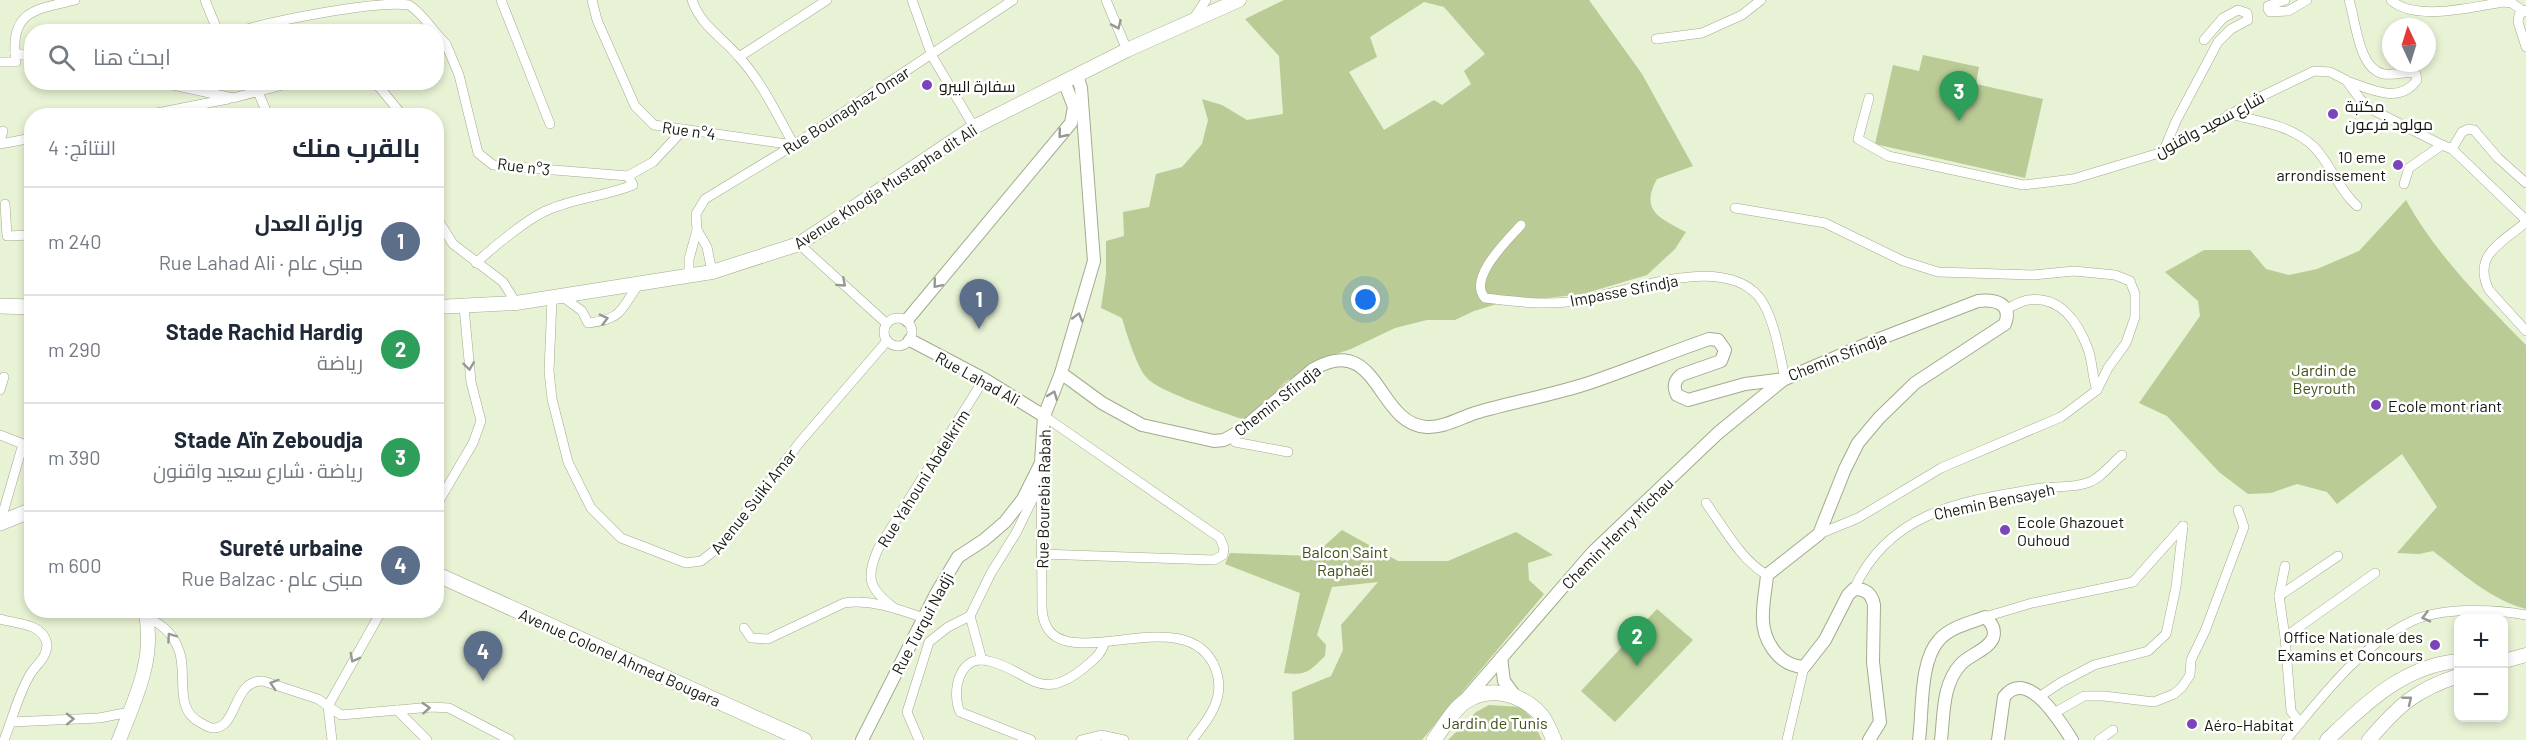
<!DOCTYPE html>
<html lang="ar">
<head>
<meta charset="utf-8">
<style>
  :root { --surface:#fff; --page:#f6f6f7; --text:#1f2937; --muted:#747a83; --line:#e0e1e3; --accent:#b45309 }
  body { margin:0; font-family:Barlow,Cairo,sans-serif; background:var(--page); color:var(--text); direction:rtl }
  .controls { position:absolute; right:18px; bottom:18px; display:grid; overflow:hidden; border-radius:12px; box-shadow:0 3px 9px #0003 }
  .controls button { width:54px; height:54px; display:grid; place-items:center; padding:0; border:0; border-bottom:2px solid var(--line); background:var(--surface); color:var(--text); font:30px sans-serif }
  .compass { position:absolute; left:2382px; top:18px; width:54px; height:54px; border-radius:50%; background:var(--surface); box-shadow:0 3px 9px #0003; rotate:356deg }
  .you { position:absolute; left:1366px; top:300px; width:21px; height:21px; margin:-15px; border:4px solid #fff; border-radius:50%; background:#1a73e8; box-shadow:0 0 0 9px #1a73e833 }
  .badge { display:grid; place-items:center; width:39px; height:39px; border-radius:50%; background:var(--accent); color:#fff; font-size:20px; font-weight:700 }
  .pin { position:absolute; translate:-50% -50px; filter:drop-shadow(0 2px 3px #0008) }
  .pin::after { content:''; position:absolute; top:32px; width:21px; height:18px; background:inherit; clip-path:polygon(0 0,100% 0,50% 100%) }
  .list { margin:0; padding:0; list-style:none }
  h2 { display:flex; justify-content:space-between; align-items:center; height:78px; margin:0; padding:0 24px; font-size:26px }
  h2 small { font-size:20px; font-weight:400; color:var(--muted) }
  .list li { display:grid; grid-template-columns:39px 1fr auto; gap:18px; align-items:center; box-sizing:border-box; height:108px; padding:0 24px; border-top:2px solid var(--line) }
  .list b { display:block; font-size:22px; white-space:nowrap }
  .list p { margin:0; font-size:20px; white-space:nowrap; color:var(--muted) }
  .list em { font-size:20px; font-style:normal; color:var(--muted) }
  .icon { flex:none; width:33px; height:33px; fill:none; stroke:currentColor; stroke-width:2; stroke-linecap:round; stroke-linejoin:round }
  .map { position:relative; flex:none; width:2526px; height:740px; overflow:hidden; direction:ltr }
  .search { position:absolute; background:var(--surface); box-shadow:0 3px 9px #0003; left:24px; top:24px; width:420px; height:66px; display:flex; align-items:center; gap:15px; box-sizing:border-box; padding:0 21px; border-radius:24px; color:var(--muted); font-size:22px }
  .panel { position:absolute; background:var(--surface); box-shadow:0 3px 9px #0003; left:24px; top:108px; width:420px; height:510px; border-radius:24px; direction:rtl }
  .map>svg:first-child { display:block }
</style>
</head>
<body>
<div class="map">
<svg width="2526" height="740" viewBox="0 0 2526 740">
  <rect width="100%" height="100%" fill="#e8f2d4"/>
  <!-- green -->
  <g fill="#bacb95" fill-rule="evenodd">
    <path d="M1284,0H1589L1642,74L1693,166L1657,179C1639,211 1661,219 1686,232L1675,249L1647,275L1583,294L1500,303L1474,311L1455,320H1427L1395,328L1351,349L1321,359L1284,383L1262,408L1245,420C1225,413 1159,392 1147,378C1137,368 1126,332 1122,318L1101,308L1106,274V241L1124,236L1123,212L1149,207L1156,174L1182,167L1202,144L1208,120L1202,99L1222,105L1247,120L1283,114L1279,56L1245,19ZM1424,2L1444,7L1485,54L1464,71L1471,84L1442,105L1434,100L1384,130L1349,72L1377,57L1370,37Z"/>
    <path d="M1923,55L1979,67L1976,84L2043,99L2025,178L1875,144L1893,65L1919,71Z"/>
    <path d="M2406,200C2436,255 2483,301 2526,345V609C2491,600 2462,573 2433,551L2419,554L2397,553L2437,507L2402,454L2337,504L2327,492L2297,484L2271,493L2248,494L2219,472L2167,416L2139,403L2200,316L2198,301L2165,272L2204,250H2250L2266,269L2289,275L2317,269L2359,251Z"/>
    <path d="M1342,530L1398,561H1448L1516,532L1553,555L1528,563L1529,580L1544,594L1422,740H1294L1292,692L1331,676L1343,650L1341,625L1378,582L1332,587L1317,635L1326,645L1325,656C1310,671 1306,676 1284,673L1300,593L1225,564L1230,553L1313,556Z"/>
    <path d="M1657,609L1693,640L1615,722L1581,691Z"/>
    <path d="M1489,705L1521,707L1531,717L1542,740H1448L1476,712Z"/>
  </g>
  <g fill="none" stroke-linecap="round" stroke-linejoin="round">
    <defs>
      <g id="minor">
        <path d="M205,0L218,32"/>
        <path d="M501,0L550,124"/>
        <path d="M592,0L597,20L635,106L654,125L794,145"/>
        <path d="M692,0C701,26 722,37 739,57C762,82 777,115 794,145"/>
        <path d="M912,0L932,56L974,127"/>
        <path d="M1106,0L1127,50"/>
        <path d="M2285,0L2268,6V9L2270,12L2288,11L2307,0"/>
        <path d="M2391,0C2414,22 2474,7 2503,2L2512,3L2523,11"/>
        <path d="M2526,10L2519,15L2518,22L2526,47"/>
        <path d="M1194,18L1206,0"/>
        <path d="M236,32C273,21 376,0 409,5C419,11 428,23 435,32"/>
        <path d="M436,33L446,44L459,75L478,153L493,165L628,176"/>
        <path d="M1656,39L1702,33L1742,15L1761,0"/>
        <path d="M15,53C12,9 40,9 75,0"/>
        <path d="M739,57L827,0"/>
        <path d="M0,62H16L15,53L32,57"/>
        <path d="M2347,81C2370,89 2399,105 2417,80L2416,74C2408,70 2394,76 2384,74C2358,69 2356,21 2349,0"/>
        <path d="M159,82L233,98L294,82"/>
        <path d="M372,82L380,88L403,116"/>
        <path d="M258,92L267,113"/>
        <path d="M1869,98L1858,139L1888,156L2023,185L2073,179L2156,154L2200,133L2256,99L2314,71L2330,72L2346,80L2360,99L2371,109L2442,145"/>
        <path d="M2229,114C2258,121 2292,125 2314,147C2331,164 2338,189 2357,206"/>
        <path d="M142,116L228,99"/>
        <path d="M0,141L3,131"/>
        <path d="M0,144L32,138"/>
        <path d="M2452,149L2462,132L2468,129L2474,130L2498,158L2526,183"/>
        <path d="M2164,150L2176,121L2218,42L2231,29L2248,20L2247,13L2238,10L2223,18L2204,40"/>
        <path d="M628,176L653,162L684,129"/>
        <path d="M2404,184L2409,168L2442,145L2452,149L2526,220"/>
        <path d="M5,204L7,236L32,235"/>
        <path d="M1735,208L1825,223L1903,261L1938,272L2033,275L2074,271L2115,275L2130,281L2135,294V317L2126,343L2108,368L2097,390L2061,417L1941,468L1858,518L1819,534"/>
        <path d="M436,217L453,244L503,282L516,303"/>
        <path d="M2526,222C2505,241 2471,254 2489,290L2526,331"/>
        <path d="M1521,225C1508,240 1467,278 1485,298C1511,301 1540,305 1567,302C1617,297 1720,250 1759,297C1774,316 1780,355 1785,379"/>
        <path d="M697,230L707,247L712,272"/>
        <path d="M799,244L886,323"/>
        <path d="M476,263C492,248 528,218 548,210C575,198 606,196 633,185L628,176"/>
        <path d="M689,275V259L697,230L696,214L705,199L794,145L1013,0"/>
        <path d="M563,297L582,311L588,323C624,319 620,309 639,284"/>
        <path d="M552,299L549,371L552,399L568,462L591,508L621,538L686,563L701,561L719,547L800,442L887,341"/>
        <path d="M2006,309C2013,306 2021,301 2028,300C2060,295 2078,322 2088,349C2093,363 2092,377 2097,390"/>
        <circle cx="898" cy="332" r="14"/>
        <path d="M0,390L4,377"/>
        <path d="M0,435L23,444L0,523"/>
        <path d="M1232,436L1235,442L1288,452"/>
        <path d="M1041,464L1042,608C1046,690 1187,591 1216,670C1226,698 1208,720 1192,740"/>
        <path d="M1706,503C1724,528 1741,560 1767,575"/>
        <path d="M436,506L473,443L481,421L471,382L464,307"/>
        <path d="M1041,554L1214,560L1223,555L1224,548L1220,538L1044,416"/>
        <path d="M2285,566L2279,596L2285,637L2291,711L2300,723"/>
        <path d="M1854,589C1890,510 1964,501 2041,488C2056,486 2072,488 2087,483C2099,480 2112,463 2122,455"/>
        <path d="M2279,596L2338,556"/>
        <path d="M893,607C868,588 866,577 878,549L984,379"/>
        <path d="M970,616L982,660"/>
        <path d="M146,617C161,624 172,632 178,648C189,672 172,709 201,723C205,725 209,728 213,728C238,729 232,680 263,681L318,699L341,715L432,707L449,708L510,740"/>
        <path d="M1985,617L2032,603L2133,582L2183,526"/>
        <path d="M0,619C17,624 43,623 47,644C47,657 38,663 31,673C18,694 13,718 4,740"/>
        <path d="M744,628L751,638L768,639L844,603C872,599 898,609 924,618"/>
        <path d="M2285,637L2375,573"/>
        <path d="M2039,697L2060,683L2094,665L2148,651L2166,634L2176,587L2183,526"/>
        <path d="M397,710L427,740"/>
        <path d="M2054,713L2084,696H2104L2154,702L2174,694L2182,687L2190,675L2191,660L2205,631L2244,527L2238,510"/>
        <path d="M12,722L99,718L130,712"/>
        <path d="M332,740L328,706L382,610"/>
        <path d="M919,740L907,712L929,642L948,627L970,616L991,573L1016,533L1041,482"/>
        <path d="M1031,740L960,712C951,692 959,653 989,661C1031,671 1039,705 1085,667C1093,660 1102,654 1104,643"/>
        <path d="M1081,740L1101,735L1124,740"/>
        <path d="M1787,740L1804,667"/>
        <path d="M2099,740L2113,730"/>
        <path d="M2286,740C2322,697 2359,646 2412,621C2441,607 2496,609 2526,615"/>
      </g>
      <g id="tertiary">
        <path d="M907,320L1071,123L1074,107L1064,81"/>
        <path d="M910,340L984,379L1044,416"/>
        <path d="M1061,373L1102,403L1142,425L1214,441L1224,440L1240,431L1312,370C1379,330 1376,425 1427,427C1443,428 1460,418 1475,413C1513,402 1552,395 1589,383C1630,369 1669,353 1709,339L1718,340L1725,350L1721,361L1681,375C1674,381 1673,387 1677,395L1688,400L1745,384L1785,379L1874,341L1978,301C1994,299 2013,303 2005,324L1915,383L1879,418L1858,443L1845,469L1819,534L1767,575C1766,588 1763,601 1763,613C1761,639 1778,666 1804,667L1825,640L1848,595L1854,589C1865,588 1872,594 1874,605L1873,662L1880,722L1869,740"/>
        <path d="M1501,658L1504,681L1515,696"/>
        <path d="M1464,701L1593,552L1718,433L1783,380"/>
        <path d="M862,740L937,592L958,557L984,540L1005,522L1023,499L1041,463L1044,416L1061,373L1094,261L1081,88L1077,75"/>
        <path d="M1919,740C1923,712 1919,662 1939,640C1950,627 1970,623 1985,617C1991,622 1996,629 1993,638C1988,650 1969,655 1961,664C1942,684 1944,715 1941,740"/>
        <path d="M1998,740L2004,697C2027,666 2061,723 2072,740"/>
      </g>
      <g id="secondary">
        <path d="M436,307L516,303L712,272L799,244L974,127L1127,50L1239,0"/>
        <path d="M2504,661L2526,655"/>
        <path d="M119,740C136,697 156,657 145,610"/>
        <path d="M2327,740C2365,704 2403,666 2458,661"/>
        <path d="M2369,740C2398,706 2415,690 2458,676"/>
      </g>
      <g id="primary">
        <path d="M0,306L32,307"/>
        <path d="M0,523L32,510"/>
        <path d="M436,574L804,740"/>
        <path d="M1434,740C1443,728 1453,709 1466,701C1491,685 1522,694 1541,715C1547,722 1550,732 1554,740"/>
      </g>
    </defs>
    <!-- minor casing -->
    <use href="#minor" stroke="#a2ab8f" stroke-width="10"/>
    <!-- tertiary casing -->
    <use href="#tertiary" stroke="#a2ab8f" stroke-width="14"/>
    <!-- secondary casing -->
    <use href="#secondary" stroke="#a2ab8f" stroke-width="15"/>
    <!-- primary casing -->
    <use href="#primary" stroke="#a2ab8f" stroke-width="16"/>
    <!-- minor -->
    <use href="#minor" stroke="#fff" stroke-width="9"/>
    <!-- tertiary -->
    <use href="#tertiary" stroke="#fff" stroke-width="12"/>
    <!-- secondary -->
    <use href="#secondary" stroke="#fff" stroke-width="14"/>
    <!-- primary -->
    <use href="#primary" stroke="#fff" stroke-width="15"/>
  </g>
  <!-- one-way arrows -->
  <defs><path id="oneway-chevron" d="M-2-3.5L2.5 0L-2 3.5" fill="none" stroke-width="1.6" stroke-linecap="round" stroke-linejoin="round" transform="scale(1.5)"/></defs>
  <g stroke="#969893">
    <use href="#oneway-chevron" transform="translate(1117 25) rotate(66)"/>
    <use href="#oneway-chevron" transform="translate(1062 134) rotate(129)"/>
    <use href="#oneway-chevron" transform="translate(842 283) rotate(42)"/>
    <use href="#oneway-chevron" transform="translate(937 284) rotate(130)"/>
    <use href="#oneway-chevron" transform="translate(1078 317) rotate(-74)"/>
    <use href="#oneway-chevron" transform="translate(604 319) rotate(-15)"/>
    <use href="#oneway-chevron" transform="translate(469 366) rotate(83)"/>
    <use href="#oneway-chevron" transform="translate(1053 395) rotate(-69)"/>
    <use href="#oneway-chevron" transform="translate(2426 617) rotate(166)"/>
    <use href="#oneway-chevron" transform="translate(171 637) rotate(-125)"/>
    <use href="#oneway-chevron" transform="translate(354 658) rotate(118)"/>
    <use href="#oneway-chevron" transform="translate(274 684) rotate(-162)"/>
    <use href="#oneway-chevron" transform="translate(2408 700) rotate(-39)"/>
    <use href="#oneway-chevron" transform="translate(426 708) rotate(-4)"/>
    <use href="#oneway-chevron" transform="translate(70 719) rotate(-1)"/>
  </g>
  <!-- markers -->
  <g fill="#7c44ba" stroke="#fff" stroke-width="2">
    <circle cx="927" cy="85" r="6"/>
    <circle cx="2333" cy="114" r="6"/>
    <circle cx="2398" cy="165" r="6"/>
    <circle cx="2376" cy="405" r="6"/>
    <circle cx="2005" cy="530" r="6"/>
    <circle cx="2435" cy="645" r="6"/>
    <circle cx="2192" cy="724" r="6"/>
  </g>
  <g text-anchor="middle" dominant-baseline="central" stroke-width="5" stroke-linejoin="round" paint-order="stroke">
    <!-- poi labels -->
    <g font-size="16" fill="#16190e" stroke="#fff" text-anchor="start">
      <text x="939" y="85">سفارة البيرو</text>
      <text x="2345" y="105">مكتبة<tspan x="2345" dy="18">مولود فرعون</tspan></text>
      <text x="2386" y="156" text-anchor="end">10 eme<tspan x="2386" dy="18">arrondissement</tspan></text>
      <text x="2388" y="405">Ecole mont riant</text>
      <text x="2017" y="521">Ecole Ghazouet<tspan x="2017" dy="18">Ouhoud</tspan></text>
      <text x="2423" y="636" text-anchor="end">Office Nationale des<tspan x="2423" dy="18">Examins et Concours</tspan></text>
      <text x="2204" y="724">Aéro-Habitat</text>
    </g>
    <!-- street labels -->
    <g font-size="16" fill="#16190e" stroke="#fff">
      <text transform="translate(846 110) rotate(-33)">Rue Bounaghaz Omar</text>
      <text transform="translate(2209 124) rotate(-28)">شارع سعيد واقنون</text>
      <text transform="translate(689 130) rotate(8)">Rue n°4</text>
      <text transform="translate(524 166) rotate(7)">Rue n°3</text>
      <text transform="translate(885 186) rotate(-33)">Avenue Khodja Mustapha dit Ali</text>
      <text transform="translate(1624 290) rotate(-11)">Impasse Sfindja</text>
      <text transform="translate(1837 356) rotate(-22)">Chemin Sfindja</text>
      <text transform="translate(978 378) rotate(29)">Rue Lahad Ali</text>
      <text transform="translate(1277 400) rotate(-38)">Chemin Sfindja</text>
      <text transform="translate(923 478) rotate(-58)">Rue Yahouni Abdelkrim</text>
      <text transform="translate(1043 499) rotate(-89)">Rue Bourebia Rabah</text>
      <text transform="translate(753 501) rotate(-52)">Avenue Suiki Amar</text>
      <text transform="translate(1994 501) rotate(-12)">Chemin Bensayeh</text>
      <text transform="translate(1617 533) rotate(-45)">Chemin Henry Michau</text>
      <text transform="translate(922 623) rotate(-62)">Rue Turqui Nadji</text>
      <text transform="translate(620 657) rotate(24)">Avenue Colonel Ahmed Bougara</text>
    </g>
    <!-- park labels -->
    <g font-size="16" fill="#425117" stroke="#fff">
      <text x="2324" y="369">Jardin de<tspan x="2324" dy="18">Beyrouth</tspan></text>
      <text x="1345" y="551">Balcon Saint<tspan x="1345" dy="18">Raphaël</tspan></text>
      <text x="1495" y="722">Jardin de Tunis</text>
    </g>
  </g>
</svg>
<div class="controls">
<button>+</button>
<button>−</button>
</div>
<svg class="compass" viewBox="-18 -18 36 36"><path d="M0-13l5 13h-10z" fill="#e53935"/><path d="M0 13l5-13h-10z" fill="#747a83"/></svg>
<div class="you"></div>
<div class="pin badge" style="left:979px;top:329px;background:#5c6f8a">1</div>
<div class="pin badge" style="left:1637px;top:666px;background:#2e9e5b">2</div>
<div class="pin badge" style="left:1959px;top:121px;background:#2e9e5b">3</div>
<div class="pin badge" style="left:483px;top:681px;background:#5c6f8a">4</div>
<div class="search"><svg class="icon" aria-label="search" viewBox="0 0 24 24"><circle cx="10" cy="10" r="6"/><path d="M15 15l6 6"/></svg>ابحث هنا</div>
<section class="panel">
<h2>بالقرب منك<small>النتائج: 4</small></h2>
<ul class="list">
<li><span class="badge" style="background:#5c6f8a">1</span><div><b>وزارة العدل</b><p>مبنى عام · Rue Lahad Ali</p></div><em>240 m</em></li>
<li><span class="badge" style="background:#2e9e5b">2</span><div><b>Stade Rachid Hardig</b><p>رياضة</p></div><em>290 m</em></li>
<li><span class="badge" style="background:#2e9e5b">3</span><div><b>Stade Aïn Zeboudja</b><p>رياضة · شارع سعيد واقنون</p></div><em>390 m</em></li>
<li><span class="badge" style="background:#5c6f8a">4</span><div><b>Sureté urbaine</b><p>مبنى عام · Rue Balzac</p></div><em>600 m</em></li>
</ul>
</section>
</div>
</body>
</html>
